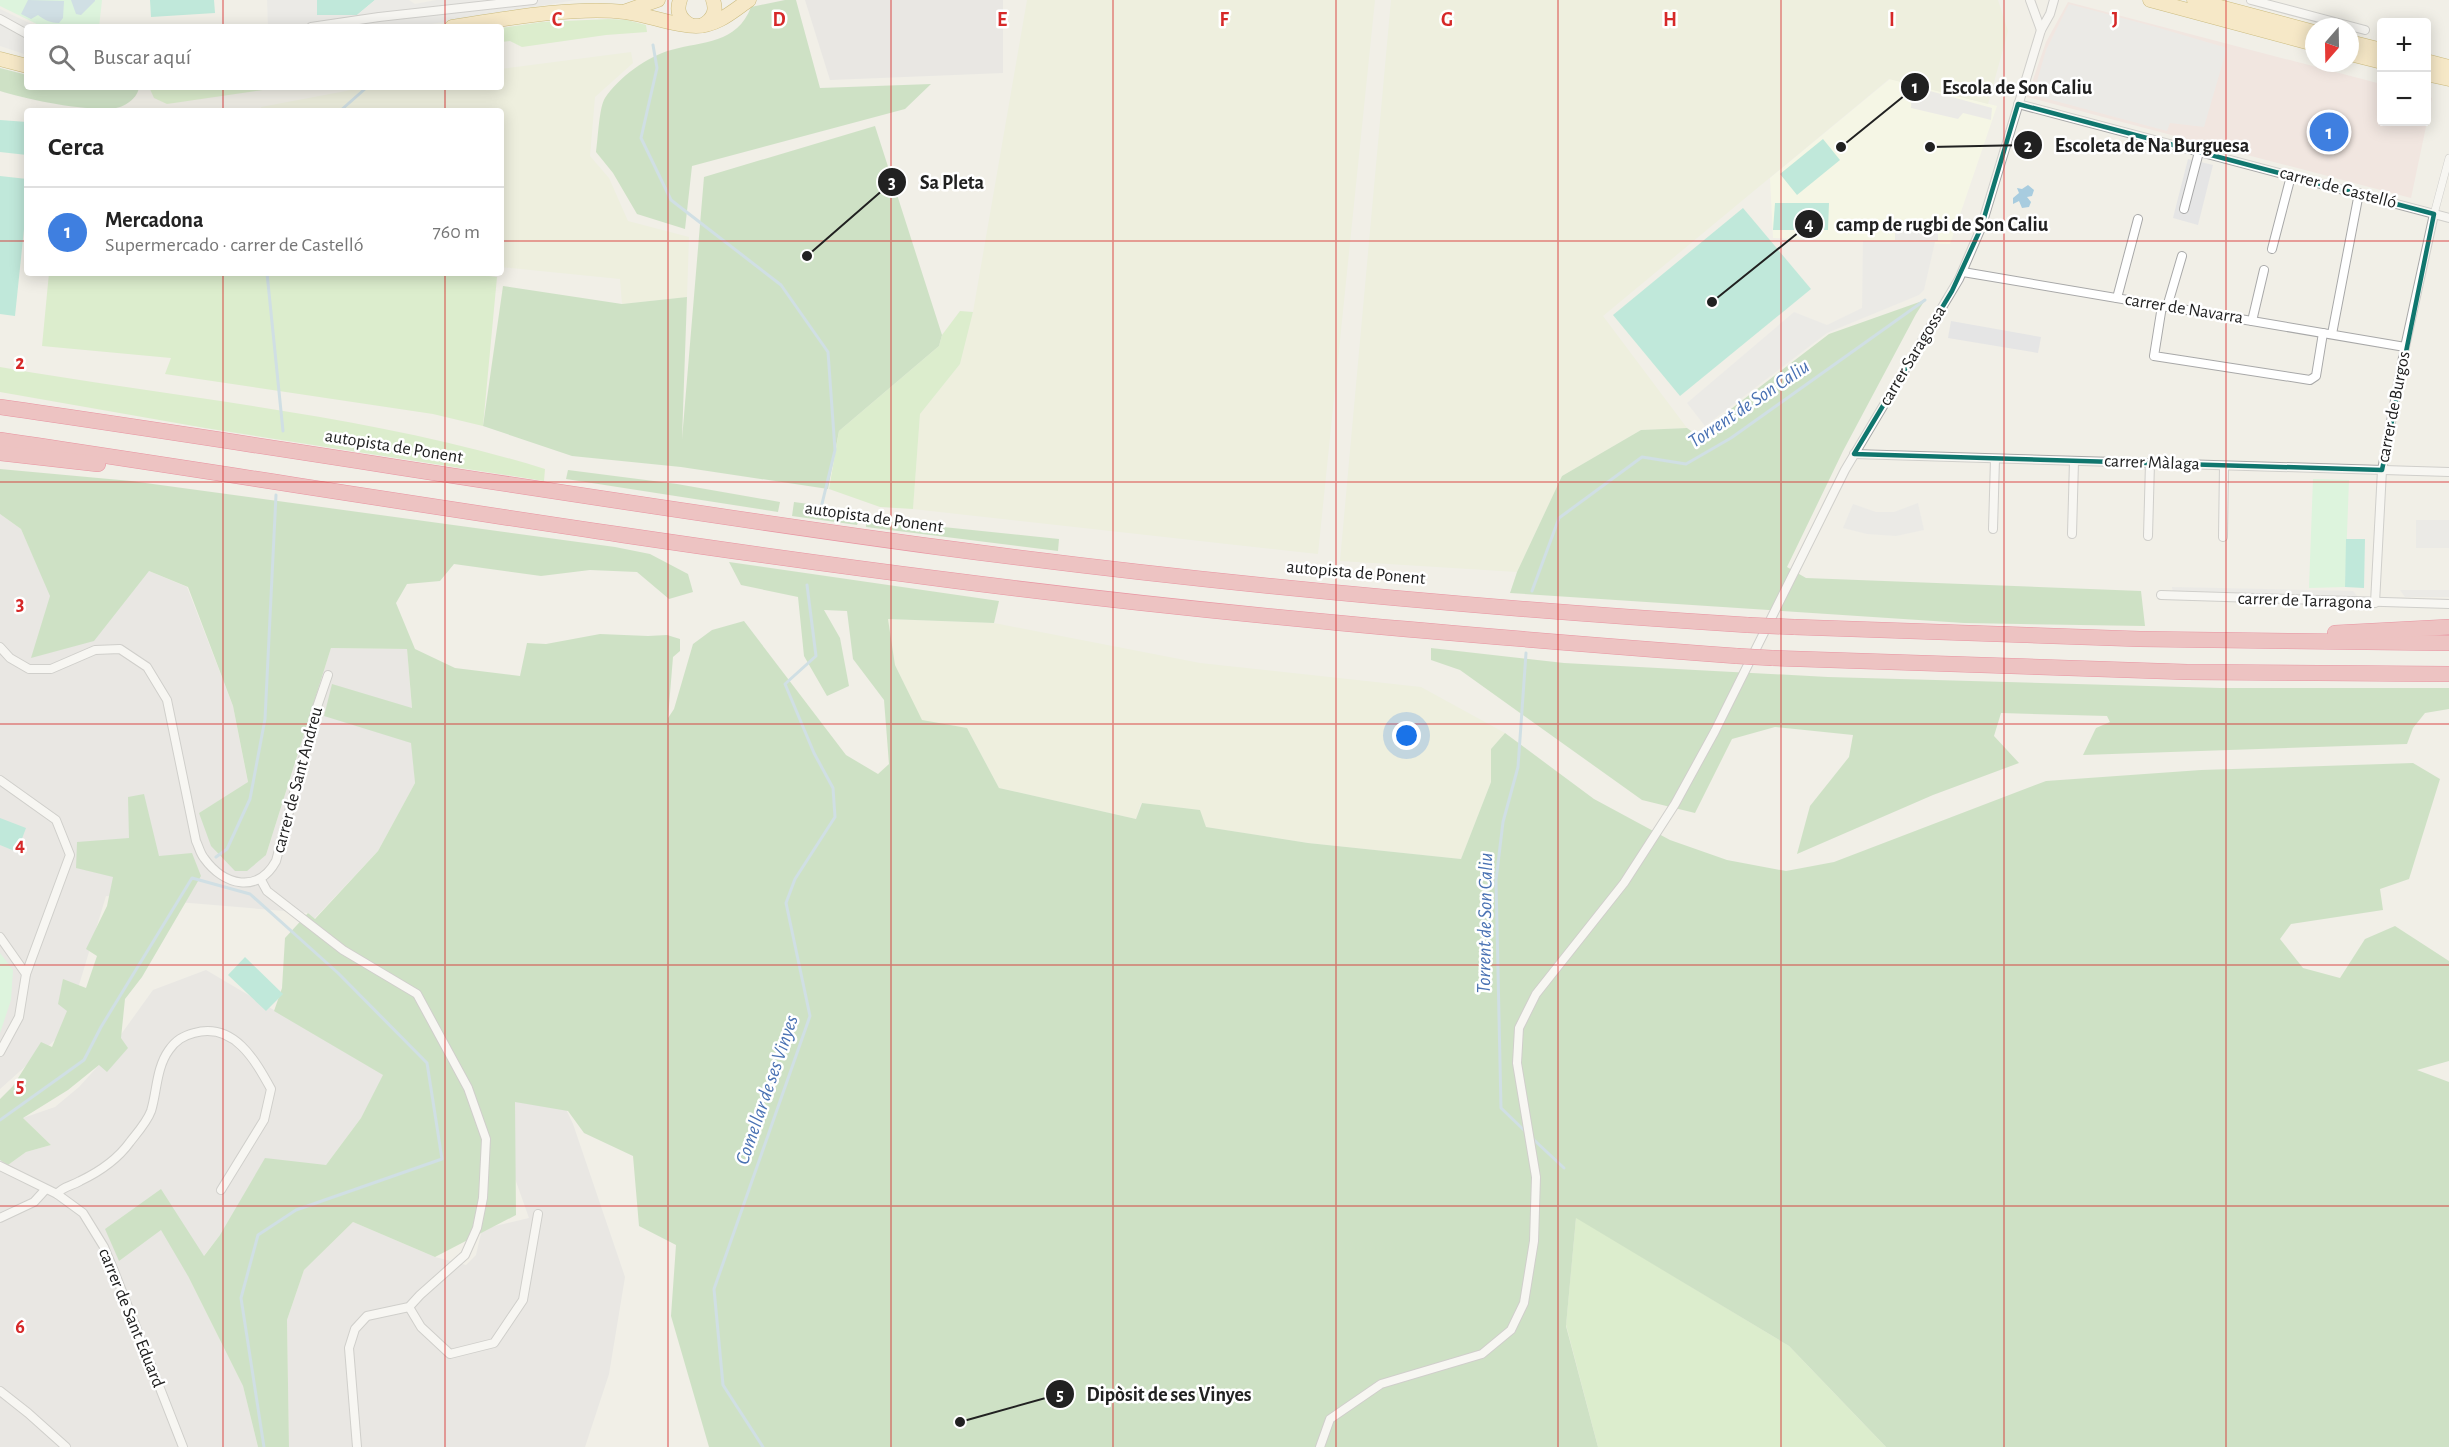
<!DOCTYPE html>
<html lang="es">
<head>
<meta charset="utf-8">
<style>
  :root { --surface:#fff; --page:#f2f2f2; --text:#222; --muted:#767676; --line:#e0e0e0; --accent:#b45309 }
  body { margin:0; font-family:"Alegreya Sans",sans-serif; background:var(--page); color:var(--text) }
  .controls { position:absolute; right:18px; top:18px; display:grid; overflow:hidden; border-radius:6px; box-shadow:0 3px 15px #0003 }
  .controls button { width:54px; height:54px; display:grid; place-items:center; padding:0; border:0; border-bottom:2px solid var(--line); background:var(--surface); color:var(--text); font:30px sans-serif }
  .compass { position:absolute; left:2305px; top:18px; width:54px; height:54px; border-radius:50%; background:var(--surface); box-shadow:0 3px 15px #0003; rotate:200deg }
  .you { position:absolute; left:1407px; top:736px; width:21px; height:21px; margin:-15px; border:4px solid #fff; border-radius:50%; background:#1a73e8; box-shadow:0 0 0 9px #1a73e833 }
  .badge { display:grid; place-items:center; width:39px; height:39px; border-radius:50%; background:var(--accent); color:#fff; font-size:20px; font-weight:700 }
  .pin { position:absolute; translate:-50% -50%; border:3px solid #fff; box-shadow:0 2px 6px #0006 }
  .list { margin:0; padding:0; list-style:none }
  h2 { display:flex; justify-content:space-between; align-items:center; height:78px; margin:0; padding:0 24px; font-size:26px }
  h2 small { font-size:20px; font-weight:400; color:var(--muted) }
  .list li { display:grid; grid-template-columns:39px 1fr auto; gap:18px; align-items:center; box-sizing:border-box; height:90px; padding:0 24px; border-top:2px solid var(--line) }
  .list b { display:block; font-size:22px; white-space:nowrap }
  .list p { margin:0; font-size:20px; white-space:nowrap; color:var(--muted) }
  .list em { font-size:20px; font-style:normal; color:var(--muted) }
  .icon { flex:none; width:33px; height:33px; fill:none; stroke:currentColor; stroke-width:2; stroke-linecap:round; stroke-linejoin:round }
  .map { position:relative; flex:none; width:2449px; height:1447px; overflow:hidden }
  .search { position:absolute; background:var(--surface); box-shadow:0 3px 15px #0003; left:24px; top:24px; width:480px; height:66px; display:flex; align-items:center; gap:15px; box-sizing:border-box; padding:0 21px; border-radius:6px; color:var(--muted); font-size:22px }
  .panel { position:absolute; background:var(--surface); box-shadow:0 3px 15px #0003; left:24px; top:108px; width:480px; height:168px; border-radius:6px }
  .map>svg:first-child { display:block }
</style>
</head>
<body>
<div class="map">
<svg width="2449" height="1447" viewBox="0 0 2449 1447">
  <rect width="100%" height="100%" fill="#f1efe7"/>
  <!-- residential -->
  <g fill="#dfdede">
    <path d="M805,0H1003V73L830,80Z"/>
    <path d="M0,514L21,529L51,596L149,571L187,587L233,706L248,783L199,813L266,855L331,648L407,649L412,709V743L415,783L378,851L314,919L308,913L106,896L65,1031L0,1089Z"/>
    <path d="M206,970L384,1075L361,1118L326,1165L220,1235L188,1276L243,1386L258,1447H0V1155L8,1165L26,1152L51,1145L23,1118L55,1107L79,1087L99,1065L153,990Z"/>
    <path d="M531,1035L573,1124L625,1277L609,1374L585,1447H289L287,1320L304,1270L353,1222L435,1257L466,1265L476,1255L482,1229L529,1218L489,1105Z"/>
  </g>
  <!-- commercial -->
  <path fill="#f2dbd7" d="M2068,2L2381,84L2382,122H2426L2427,96L2432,98L2411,198L2027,97L2046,42Z"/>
  <!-- education -->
  <path fill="#fbffe3" d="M1890,79L1997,106L1950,244L1773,238L1770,178Z"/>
  <!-- farmland -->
  <g fill="#eaf0d3">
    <path d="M1027,0H1375L1318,554L913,509L920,414L960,364L973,312Z"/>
    <path d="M1391,0H1998L2008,31L1988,104L1889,79L1603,316L1687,428L1641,430L1562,476L1517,572L1340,561Z"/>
    <path d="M631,52L633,63L595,97L590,156L609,178L628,221L689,237L687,297L622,304L620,279L501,267V111H262L261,107L367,87H501V69Z"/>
    <path d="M888,619L994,623L1200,663L1421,687L1505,733L1491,749V782L1461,859L1308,843L1206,827L1199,810L1141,803L1136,819L999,788L967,728L922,721L895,665Z"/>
  </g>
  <!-- grass -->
  <g fill="#c4ebad">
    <path d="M609,19L627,20L646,25L647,32L606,35L522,47L510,41L501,42V28L542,22Z"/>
    <path d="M149,87H284L167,104L154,98Z"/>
    <path d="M49,273H464L497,277L483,426L433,414L165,374L171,358L42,346Z"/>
    <path d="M960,311L973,312L960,364L920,414L913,509L880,507L829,489L839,431L939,346L942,335Z"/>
    <path d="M0,367C182,399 368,414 545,469L544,481L205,428L0,392Z"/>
    <path d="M1576,1217L1789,1346L1886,1447H1598L1566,1325Z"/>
  </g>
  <!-- forest -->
  <g fill="#a5d19c">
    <path d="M785,0H796L820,88L931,84L905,109L692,166L685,229L637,214L613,173L596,152C598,140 599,107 605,98C618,78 648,56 671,50C703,41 737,44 751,7Z"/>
    <path d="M0,68L27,75V87H139C138,97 127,106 116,108C87,112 29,100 0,91Z"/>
    <path d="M875,126L942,335L939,346L839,431L828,489L681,467L572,456L483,426L503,286L622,304L687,297L682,439L704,177Z"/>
    <path d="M1925,300L1916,314L1843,451L1787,567L1806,578L2141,591L2145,626L1964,623L1510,593L1517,572L1562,476L1641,430L1687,428L1697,435L1829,334Z"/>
    <path d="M0,469L131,481L615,547L650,554L688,574L693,592L669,599L637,572L590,570L541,576L454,564L440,581L407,584L396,603L415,649L455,668L520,676L527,643L546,644L600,634L648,636L667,635L680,639V651L673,657L668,718L674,709L693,644L712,630L744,621L846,755L878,774L889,764L884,700L853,659L847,611L824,610L840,638L849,686L827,696L804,656L798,597L741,585L729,562L999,601L994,623L888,619L895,665L922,720L967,728L999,788L1136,819L1142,803L1200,810L1206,827L1308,843L1461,859L1491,782V749L1505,733L1594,799L1670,840L1727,860L1786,871L1834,862L2046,781L2201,770L2413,763L2440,779L2409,879L2380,889L2383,910L2291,924L2280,939L2303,968L2340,978L2365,939L2395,926L2449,961V1061L2417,1070L2449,1082V1447H1886L1789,1346L1576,1218L1566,1326L1598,1447H709L671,1316L676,1245L639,1226L633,1156L584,1133L568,1111L515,1102L516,1215L435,1257L353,1222L304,1270L287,1320L289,1447H258L243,1386L188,1276L161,1230L119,1261L105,1229L161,1189L204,1256L220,1235L265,1158L326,1165L361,1118L383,1075L274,1011L282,988L285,938L308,913L315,919L378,851L415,783L411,743L324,716L332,684L412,708L407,649L331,648L266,855L247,871H235L211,846L199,813L248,782L233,706L188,587L149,571L94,641L31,658L50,596L21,529L0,514Z"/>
    <path d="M568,470L677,484L780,502L778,512L566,479Z"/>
    <path d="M794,502L816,505L859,520L857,525L792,516Z"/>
    <path d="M866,519L1059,539L1058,551L866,527Z"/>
    <path d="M1431,648L1564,663L1828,677L2220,688H2449V709L2425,713L2413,728L2407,744L2083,755L2096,728L2110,722L2107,716L2001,713L1994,736L2019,763L1933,795L1797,854L1810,806L1849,757L1853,735L1775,727L1732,739L1695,813L1642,800L1460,670L1431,660Z"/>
    <path d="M144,794L159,856L192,853L201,876L142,977L125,999L121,1038L128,1048L107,1072L99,1065L68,1090L23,1118L51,1145L26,1152L8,1165L0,1160V1099L13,1086L41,1042L52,1047L67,1011L58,1004L63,979L86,988L97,956L86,949L107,906L113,877L76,868L77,842L129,838L128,797Z"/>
  </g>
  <!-- park -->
  <g fill="#c5fbd0">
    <path d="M0,0H102L99,27H43L0,6Z"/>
    <path d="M2313,479L2349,480L2345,587L2309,588Z"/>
    <path d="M0,953L13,970L11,1000L0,1033Z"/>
  </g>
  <!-- pitch -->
  <g fill="#85e1c9">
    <path d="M150,0H214L215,13L151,17Z"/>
    <path d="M317,0H382H375L357,15H317Z"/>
    <path d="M0,120L27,122V155L0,152Z"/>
    <path d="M1823,139L1840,160L1797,195L1780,174Z"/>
    <path d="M0,176L27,179V200L15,316L0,314Z"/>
    <path d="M1775,203H1829L1828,230H1773Z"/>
    <path d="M1743,208L1811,289L1680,396L1613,315Z"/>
    <path d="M2346,539H2365L2364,588L2345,587Z"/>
    <path d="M0,818L26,828L17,852L0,845Z"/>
    <path d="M245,957L283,994L266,1011L228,975Z"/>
  </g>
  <!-- parking -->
  <g fill="#e5e5e5">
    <path d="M267,0H317V15H357L375,0H409L415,4L436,0H576L414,27H268Z"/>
    <path d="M2069,4L2156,27L2227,48L2204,127L2170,123L2167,131L2033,95L2046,50Z"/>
    <path d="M0,9L38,27H27V55L0,46Z"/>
    <path d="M1912,86L1992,108L1991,120L1963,113L1958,119L1911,108Z"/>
    <path d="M2188,159L2213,165L2198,225L2173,218Z"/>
    <path d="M1895,221L1938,222V241L1895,240Z"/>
    <path d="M1863,241L1935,242L1924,290L1919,295L1827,333L1705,426L1687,403L1794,312L1827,325L1862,308Z"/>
    <path d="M1951,321L2041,337L2038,353L1948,338Z"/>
    <path d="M1918,503L1924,530L1896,536L1867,534L1843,528L1853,504L1876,512H1894Z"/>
    <rect x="2416" y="520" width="33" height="28"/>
    <path d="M2172,587L2353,591L2358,597L2173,594Z"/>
    <path d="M2400,590H2449V597H2405Z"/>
  </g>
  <!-- water -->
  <g fill="#a8ccdf">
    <path d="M28,0L64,1L63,18L59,23C51,23 44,20 38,15L31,19L21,14Z"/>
    <path d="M71,0H95V1L81,15L76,14Z"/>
    <path d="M2028,185L2034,190L2032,196L2027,197L2031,202L2029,207L2022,208L2019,201L2013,204V198L2019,193L2017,188L2022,189Z"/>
  </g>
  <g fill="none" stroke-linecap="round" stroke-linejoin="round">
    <!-- stream -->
    <g stroke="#a8ccdf" stroke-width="3">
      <path d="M653,45L657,68L641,138L671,200L781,285L828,352L835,450L821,508"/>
      <path d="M340,111L366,88"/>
      <path d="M267,273L283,431"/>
      <path d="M1532,591L1559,518L1642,457L1686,464L1731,438L1925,300"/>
      <path d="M1526,653L1518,767L1503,822L1496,880L1501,1108L1526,1132"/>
      <path d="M216,857L227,849L250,799L265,719L276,495"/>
      <path d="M0,1120L84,1060L101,1027L192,878L250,894L338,973L427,1063L442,1159L296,1210L258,1235L241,1298L264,1447"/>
      <path d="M1533,1139L1564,1168"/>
      <path d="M763,1447L723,1385L714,1289L810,1016L786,903L795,879L835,817L833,788L814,753L785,684L816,656L807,585"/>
    </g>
    <defs>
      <path id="pedestrian" d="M2434,214L2449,158"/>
      <g id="minor">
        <path d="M2030,0L2041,30"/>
        <path d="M2251,0L2365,30"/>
        <path d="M0,19L27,34"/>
        <path d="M311,27L379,17L533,0"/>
        <path d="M2018,104L2449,218"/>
        <path d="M2184,209L2199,152"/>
        <path d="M2272,249L2291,176"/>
        <path d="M1963,272L2405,347"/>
        <path d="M2117,298L2138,219"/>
        <path d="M2162,306L2154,356L2310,380L2316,376L2323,333"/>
        <path d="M2167,307L2182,256"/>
        <path d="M2252,321L2264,270"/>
        <path d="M2332,334L2359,193"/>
        <path d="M1854,454L2449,472"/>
        <path d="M1993,529L1995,459"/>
        <path d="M2072,534L2074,461"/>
        <path d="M2148,536L2150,463"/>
        <path d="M2223,537L2224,466"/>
        <path d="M2161,595L2449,604"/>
        <path d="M2375,603L2382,470L2405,347L2434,214"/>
        <path d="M0,647L10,658L29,669H51L95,650L120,649L147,667L167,700L196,841C199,847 200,853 204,858C224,886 258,894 276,861L316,710L328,675"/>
        <path d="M0,780L56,820L70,855L26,974"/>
        <path d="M261,880L267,891L343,950L417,994L468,1088L486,1139L483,1198L477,1228L465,1255L420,1295L409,1307L367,1316L355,1329L349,1348L357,1447"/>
        <path d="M0,937L26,974L19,1017L0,1052"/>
        <path d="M0,1166L57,1194L83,1213L104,1247L114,1271L183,1447"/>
        <path d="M57,1194C63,1186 72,1186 80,1181C101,1171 117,1160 130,1142C137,1133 147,1122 151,1111C157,1092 156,1068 169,1050C176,1040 183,1036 194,1033C234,1022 255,1060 271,1089L264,1120L221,1190"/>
        <path d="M0,1218L34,1202L45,1190"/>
        <path d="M409,1307L421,1327L450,1354L494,1343L523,1300L538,1214"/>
        <path d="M0,1391L28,1413L66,1447"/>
        <path d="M1320,1447L1330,1419L1381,1384L1482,1354L1511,1330L1524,1303L1534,1241L1536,1177L1517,1063L1519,1028L1536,994L1624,883L1675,804L1715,731L1845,470L1959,279L1981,228L2041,30L2050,14L2054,0"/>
      </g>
      <g id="primary">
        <path d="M680,0C676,11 680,19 690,25"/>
        <path d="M2150,0L2314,44"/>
        <path d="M2194,0L2314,32"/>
        <path d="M626,11L658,0"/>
        <path d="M703,25C713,19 717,11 713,0"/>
        <path d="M452,27C504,19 574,6 625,12C650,15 672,26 696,26C717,26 733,11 749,0"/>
        <path d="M2350,42L2382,50"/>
        <path d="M2350,54L2382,62"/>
        <path d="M0,59L27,66"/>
        <path d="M2426,61L2449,67"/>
        <path d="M2426,74L2449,79"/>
      </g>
      <g id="motorway">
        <path d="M0,407C313,452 624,505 937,547C1206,583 1477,608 1748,625"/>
        <path d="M0,440C316,487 632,540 949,580C1211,614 1473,636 1737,656"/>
        <path d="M0,453L98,464"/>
        <path d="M1794,627L2140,639L2449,643"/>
        <path d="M2335,633L2449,627"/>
        <path d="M1772,658L2187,672L2449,674"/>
      </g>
    </defs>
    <!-- pedestrian casing -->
    <use href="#pedestrian" stroke="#a8a8a8" stroke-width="8"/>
    <!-- minor casing -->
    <use href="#minor" stroke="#a8a8a8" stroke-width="10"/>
    <!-- primary casing -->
    <use href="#primary" stroke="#9e7d00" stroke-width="15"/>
    <!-- motorway casing -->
    <use href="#motorway" stroke="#de254d" stroke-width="16"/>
    <!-- pedestrian -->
    <use href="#pedestrian" stroke="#fff" stroke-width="7"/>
    <!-- minor -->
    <use href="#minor" stroke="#fff" stroke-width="8"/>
    <!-- primary -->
    <use href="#primary" stroke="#fde1a0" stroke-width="14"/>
    <!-- motorway -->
    <use href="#motorway" stroke="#e98f94" stroke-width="15"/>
    <defs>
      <g id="motorway-bridge">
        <path d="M1748,625L1794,627"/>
        <path d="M1737,656L1772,658"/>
      </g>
    </defs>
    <!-- motorway-bridge casing -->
    <use href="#motorway-bridge" stroke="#de254d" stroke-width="16" stroke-linecap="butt"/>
    <!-- motorway-bridge -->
    <use href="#motorway-bridge" stroke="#e98f94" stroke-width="15"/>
  </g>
  <!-- marked area -->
  <path d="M0 0H2449V1447H0ZM2018,104L2434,214L2382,470L1854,454L1952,291L1981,228Z" fill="#f1efe7" fill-opacity=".55" fill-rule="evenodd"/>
  <path fill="none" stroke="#0f766e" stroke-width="4.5" stroke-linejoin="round" d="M2018,104L2434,214L2382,470L1854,454L1952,291L1981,228Z"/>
  <!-- grid -->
  <path fill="none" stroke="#d62828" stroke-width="1.5" stroke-opacity="0.55" d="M223,0V27M445,0V27M668,0V1447M891,0V1447M1113,0V1447M1336,0V1447M1558,0V1447M1781,0V1447M2004,0V1447M2226,0V1447M223,87V111M445,87V111M0,241H27M501,241H2449M223,273V1447M445,273V1447M0,482H2449M0,724H2449M0,965H2449M0,1206H2449"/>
  <g text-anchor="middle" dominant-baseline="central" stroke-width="5" stroke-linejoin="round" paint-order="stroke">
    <!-- street labels -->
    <g font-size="18" fill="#212121" stroke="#fff">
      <text transform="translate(2338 188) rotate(15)">carrer de Castelló</text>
      <text transform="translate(2184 309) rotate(9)">carrer de Navarra</text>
      <text transform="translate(1913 356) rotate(-59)">carrer Saragossa</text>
      <text transform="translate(2394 407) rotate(-79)">carrer de Burgos</text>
      <text transform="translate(394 447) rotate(9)">autopista de Ponent</text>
      <text transform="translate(2152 463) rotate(2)">carrer Màlaga</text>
      <text transform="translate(874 518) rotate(8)">autopista de Ponent</text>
      <text transform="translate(1356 573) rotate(5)">autopista de Ponent</text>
      <text transform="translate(2305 601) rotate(2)">carrer de Tarragona</text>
      <text transform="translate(298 780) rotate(-75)">carrer de Sant Andreu</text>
      <text transform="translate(131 1318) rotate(68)">carrer de Sant Eduard</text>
    </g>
    <!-- water labels -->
    <g font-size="20" font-style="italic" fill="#4a72b3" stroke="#fff">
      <text transform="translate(1749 404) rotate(-34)">Torrent de Son Caliu</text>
      <text transform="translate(1485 923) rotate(-89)">Torrent de Son Caliu</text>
      <text transform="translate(767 1090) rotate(-71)">Comellar de ses Vinyes</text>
    </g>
  </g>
  <g font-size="20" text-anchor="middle" font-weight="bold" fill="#d62828" stroke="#fff" stroke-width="5" stroke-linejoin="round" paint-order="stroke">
    <text x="557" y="26">C</text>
    <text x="779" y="26">D</text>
    <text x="1002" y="26">E</text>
    <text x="1224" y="26">F</text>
    <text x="1447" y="26">G</text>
    <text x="1670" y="26">H</text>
    <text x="1892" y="26">I</text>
    <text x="2115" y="26">J</text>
    <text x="20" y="369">2</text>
    <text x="20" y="610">3</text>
    <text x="20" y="851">4</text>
    <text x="20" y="1092">5</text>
    <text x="20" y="1333">6</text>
  </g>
  <!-- callouts -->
  <path fill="none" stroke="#212121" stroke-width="2" d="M1841 147L1915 87M1930 147L2028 145M807 256L892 182M1712 302L1809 224M960 1422L1060 1394"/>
  <g fill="#212121" stroke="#fff" stroke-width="2">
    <circle cx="1841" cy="147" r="6"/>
    <circle cx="1930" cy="147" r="6"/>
    <circle cx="807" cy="256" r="6"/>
    <circle cx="1712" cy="302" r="6"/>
    <circle cx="960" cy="1422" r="6"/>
    <circle cx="1915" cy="87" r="15"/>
    <circle cx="2028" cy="145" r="15"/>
    <circle cx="892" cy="182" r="15"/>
    <circle cx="1809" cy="224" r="15"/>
    <circle cx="1060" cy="1394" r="15"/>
  </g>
  <g font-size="18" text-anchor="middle" font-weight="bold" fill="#fff">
    <text x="1915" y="93">1</text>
    <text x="2028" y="152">2</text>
    <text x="892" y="188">3</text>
    <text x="1809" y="230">4</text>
    <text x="1060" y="1400">5</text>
  </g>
  <g font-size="20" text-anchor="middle" font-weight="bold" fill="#212121" stroke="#fff" stroke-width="5" stroke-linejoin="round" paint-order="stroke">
    <text x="2017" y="94">Escola de Son Caliu</text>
    <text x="2152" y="152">Escoleta de Na Burguesa</text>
    <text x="952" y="189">Sa Pleta</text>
    <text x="1942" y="231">camp de rugbi de Son Caliu</text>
    <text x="1169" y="1401">Dipòsit de ses Vinyes</text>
  </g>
</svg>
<div class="controls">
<button>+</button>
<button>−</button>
</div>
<svg class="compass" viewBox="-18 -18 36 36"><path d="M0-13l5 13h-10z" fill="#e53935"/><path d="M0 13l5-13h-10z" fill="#767676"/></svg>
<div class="you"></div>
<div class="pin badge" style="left:2329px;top:132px;background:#3f7fe0">1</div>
<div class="search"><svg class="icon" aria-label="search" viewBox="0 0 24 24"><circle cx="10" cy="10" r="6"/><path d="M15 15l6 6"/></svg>Buscar aquí</div>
<section class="panel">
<h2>Cerca<small></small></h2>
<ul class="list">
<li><span class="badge" style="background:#3f7fe0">1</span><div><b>Mercadona</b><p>Supermercado · carrer de Castelló</p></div><em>760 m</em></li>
</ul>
</section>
</div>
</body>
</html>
